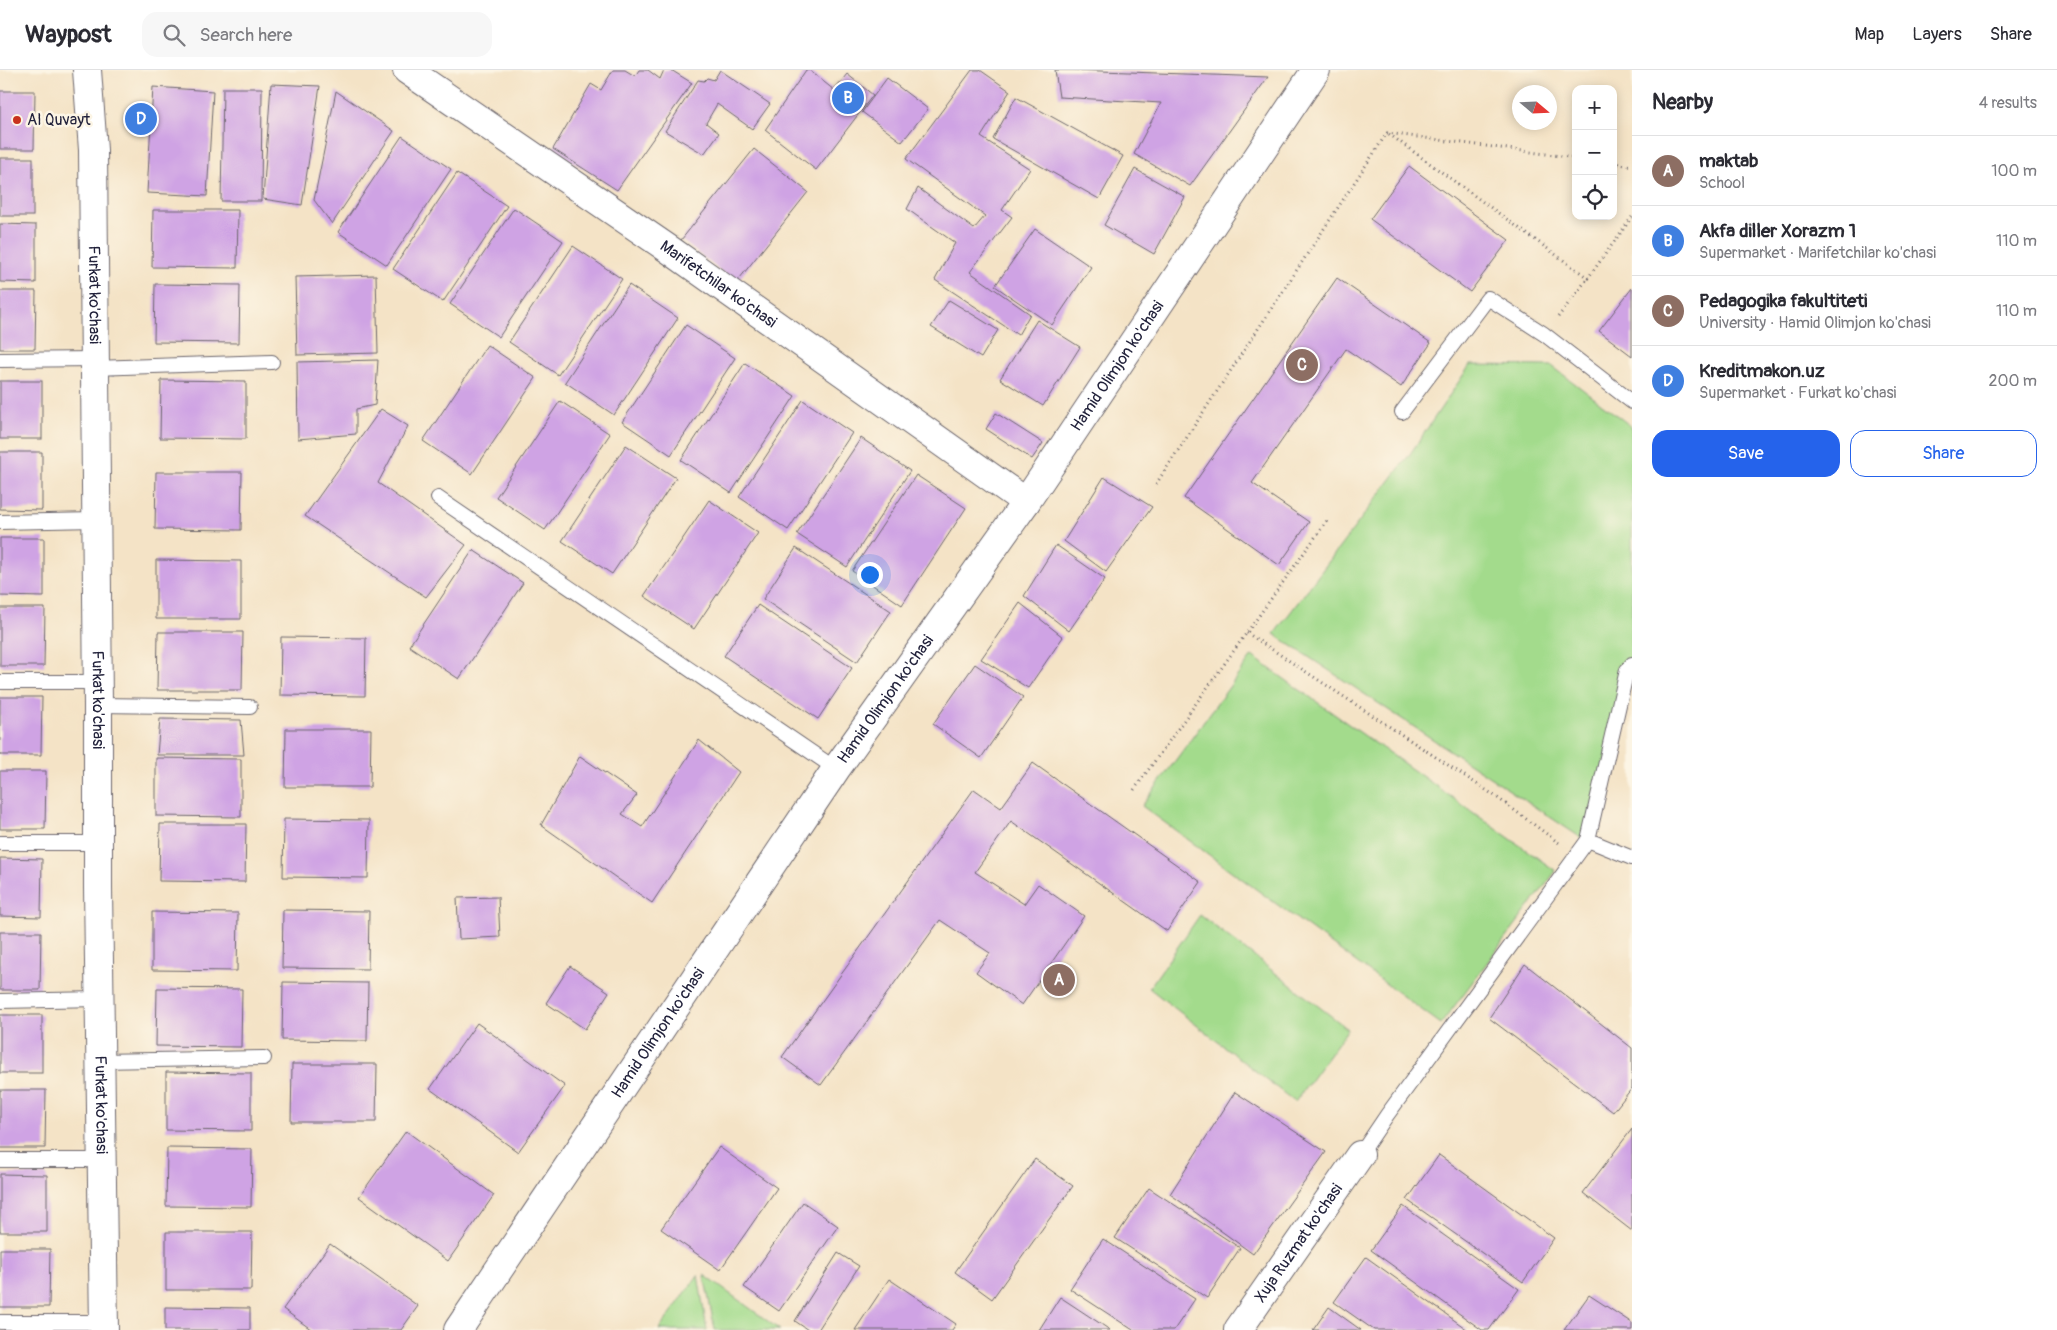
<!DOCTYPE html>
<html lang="en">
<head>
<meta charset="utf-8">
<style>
  :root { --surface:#fff; --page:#f7f7f7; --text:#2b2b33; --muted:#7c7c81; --line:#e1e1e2; --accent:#2563eb }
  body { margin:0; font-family:Pangolin,sans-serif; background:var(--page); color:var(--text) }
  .controls { position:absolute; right:15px; top:15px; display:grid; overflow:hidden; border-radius:10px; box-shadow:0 2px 12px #0003 }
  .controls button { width:45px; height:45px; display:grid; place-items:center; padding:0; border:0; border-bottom:1px solid var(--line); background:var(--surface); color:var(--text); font:25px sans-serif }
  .compass { position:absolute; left:1512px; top:15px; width:45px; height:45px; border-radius:50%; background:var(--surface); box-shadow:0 2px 12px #0003; rotate:109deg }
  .you { position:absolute; left:869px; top:504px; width:18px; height:18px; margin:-12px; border:4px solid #fff; border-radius:50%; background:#1a73e8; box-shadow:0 0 0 8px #1a73e833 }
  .badge { display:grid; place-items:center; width:32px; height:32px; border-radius:50%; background:var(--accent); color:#fff; font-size:16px; font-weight:700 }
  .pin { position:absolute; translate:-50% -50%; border:2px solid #fff; box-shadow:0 1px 5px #0006 }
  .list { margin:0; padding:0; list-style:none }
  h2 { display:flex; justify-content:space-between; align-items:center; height:65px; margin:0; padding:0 20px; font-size:21px }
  h2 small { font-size:16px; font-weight:400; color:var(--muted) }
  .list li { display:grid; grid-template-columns:32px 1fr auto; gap:15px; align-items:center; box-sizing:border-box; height:70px; padding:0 20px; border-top:1px solid var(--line) }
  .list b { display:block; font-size:19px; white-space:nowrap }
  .list p { margin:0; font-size:16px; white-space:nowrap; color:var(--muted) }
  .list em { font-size:16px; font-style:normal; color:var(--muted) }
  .actions { display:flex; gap:10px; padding:15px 20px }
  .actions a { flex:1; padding:11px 0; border:1px solid var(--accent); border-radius:15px; text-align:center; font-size:18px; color:var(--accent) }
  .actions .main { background:var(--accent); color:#fff }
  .icon { flex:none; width:28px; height:28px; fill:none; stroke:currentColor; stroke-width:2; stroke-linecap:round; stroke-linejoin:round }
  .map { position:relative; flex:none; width:1632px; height:1260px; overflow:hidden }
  header { display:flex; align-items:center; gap:30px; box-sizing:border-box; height:70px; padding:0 25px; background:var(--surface); border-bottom:1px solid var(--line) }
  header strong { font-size:24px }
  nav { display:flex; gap:28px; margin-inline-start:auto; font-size:18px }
  .search { width:350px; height:45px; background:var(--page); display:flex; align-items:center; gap:12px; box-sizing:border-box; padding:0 18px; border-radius:15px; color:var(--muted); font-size:19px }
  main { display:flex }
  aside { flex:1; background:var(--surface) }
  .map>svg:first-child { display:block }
</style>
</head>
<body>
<header>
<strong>Waypost</strong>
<div class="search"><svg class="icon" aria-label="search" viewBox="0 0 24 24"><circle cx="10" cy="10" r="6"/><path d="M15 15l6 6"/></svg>Search here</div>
<nav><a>Map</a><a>Layers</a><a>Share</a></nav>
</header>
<main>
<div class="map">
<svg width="1632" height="1260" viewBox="0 0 1632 1260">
  <rect width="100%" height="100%" fill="#fcf5e5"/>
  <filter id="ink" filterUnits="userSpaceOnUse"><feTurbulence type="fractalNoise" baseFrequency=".02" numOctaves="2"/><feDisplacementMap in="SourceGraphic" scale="10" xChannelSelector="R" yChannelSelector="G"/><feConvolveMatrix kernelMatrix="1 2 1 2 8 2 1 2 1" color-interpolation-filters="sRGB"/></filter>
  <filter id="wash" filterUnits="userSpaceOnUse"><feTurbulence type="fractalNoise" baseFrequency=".0096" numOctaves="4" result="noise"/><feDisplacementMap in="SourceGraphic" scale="20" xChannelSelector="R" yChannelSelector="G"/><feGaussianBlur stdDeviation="1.12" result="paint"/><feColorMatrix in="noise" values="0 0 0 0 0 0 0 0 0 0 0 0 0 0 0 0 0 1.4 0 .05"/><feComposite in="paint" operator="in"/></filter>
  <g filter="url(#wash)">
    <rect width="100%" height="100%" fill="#f4e3c6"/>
    <!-- green -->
    <g fill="#a3db8c" stroke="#627e64">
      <path d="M1470,295L1552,296L1632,357V599L1583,769L1274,564L1410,384Z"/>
      <path d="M1252,586L1556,801L1441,954L1142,736Z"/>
      <path d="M1200,845L1348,959L1295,1032L1149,918Z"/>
      <path d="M698,1205L707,1260H659Z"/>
      <path d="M704,1205L780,1260H715Z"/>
    </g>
    <g id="blocks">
      <!-- building -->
      <g fill="#cfa3e4">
        <path d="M613,0H625L635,6L639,0H648L660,9L664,0H671L692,13L617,120L553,79L591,14L601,20Z"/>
        <path d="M720,0L770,34L752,59L717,34L706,53L719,63L704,84L665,61L698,10L704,11L707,8L714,10Z"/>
        <path d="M806,0H809L834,20L847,4L873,25L816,100L765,60Z"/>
        <path d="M972,0H980L1010,21L981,67L1030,99L1002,140L1012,147L970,202L1030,244L1018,265L935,210L955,173L907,139L918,118L974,159L985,146L906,89Z"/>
        <path d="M1055,0H1073L1268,7L1190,116L1134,84L1161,33L1059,27Z"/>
        <path d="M887,8L928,39L902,72L862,42Z"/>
        <path d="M271,14L320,16L302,135L263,129Z"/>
        <path d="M153,17L213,21L207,126L147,123Z"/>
        <path d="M223,18H262L261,131H221Z"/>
        <path d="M0,21H35L34,79H0Z"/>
        <path d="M336,21L394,61L332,154L314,130Z"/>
        <path d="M1016,27L1123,86L1099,129L993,69Z"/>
        <path d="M402,66L451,99L387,195L338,162Z"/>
        <path d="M754,79L808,122L736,213L681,170Z"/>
        <rect x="0" y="88" width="33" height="58"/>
        <path d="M1409,96L1509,170L1470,222L1370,149Z"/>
        <path d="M1135,99L1185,127L1154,184L1104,155Z"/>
        <path d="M457,103L507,136L443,232L393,199Z"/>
        <path d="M514,138L563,171L499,267L450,234Z"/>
        <path d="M153,140H238L237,198L152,197Z"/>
        <path d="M0,154L36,155V213L0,212Z"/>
        <path d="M1035,159L1091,197L1052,255L995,216Z"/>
        <path d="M573,176L622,209L558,305L509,272Z"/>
        <path d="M376,205L378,283L297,285L295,207Z"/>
        <path d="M1337,208L1431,273L1401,317L1346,279L1252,413L1309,452L1279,495L1184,428Z"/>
        <path d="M155,214L240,215L239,273L154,272Z"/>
        <path d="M629,215L678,248L614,345L565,312Z"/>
        <path d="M1632,218V286L1599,261Z"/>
        <path d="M0,221H36L35,279H0Z"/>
        <path d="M949,230L998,260L981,288L931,257Z"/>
        <path d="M1037,250L1080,277L1043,336L1000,309Z"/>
        <path d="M686,255L735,288L671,385L622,352Z"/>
        <path d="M487,275L536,308L472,404L423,371Z"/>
        <path d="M378,290L375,335L356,339V364L298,369L297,292Z"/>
        <path d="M745,293L795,326L731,423L681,390Z"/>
        <path d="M161,310L246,311V369L160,368Z"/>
        <rect x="0" y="311" width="42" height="58"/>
        <path d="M803,330L852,363L788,460L739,427Z"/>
        <path d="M560,331L610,364L545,460L496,427Z"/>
        <path d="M381,339L408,356L378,413L466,475L426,527L305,446Z"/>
        <path d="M996,343L1043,373L1032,389L986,359Z"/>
        <path d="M861,368L910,401L847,497L797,464Z"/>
        <path d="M626,375L676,408L612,504L562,471Z"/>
        <path d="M0,382H42V440L0,439Z"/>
        <path d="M156,402H242L241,460L155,459Z"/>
        <path d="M916,405L966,438L902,535L852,501Z"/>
        <path d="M1104,407L1152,437L1106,502L1064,471Z"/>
        <path d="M709,430L758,463L694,559L644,526Z"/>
        <path d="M0,468H44V527L0,526Z"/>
        <path d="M1056,475L1105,509L1069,561L1024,526Z"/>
        <path d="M796,478L891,541L857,592L763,529Z"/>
        <path d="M473,480L523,513L459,609L409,576Z"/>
        <path d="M156,490L241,491V549H156Z"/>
        <path d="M1020,533L1063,567L1028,618L981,589Z"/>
        <path d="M758,535L852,598L818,649L724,586Z"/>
        <path d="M0,538H45L44,596H0Z"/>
        <path d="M158,562H243L242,620H157Z"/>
        <path d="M281,567L366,568L365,626L280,625Z"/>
        <path d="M975,594L1023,627L981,688L933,654Z"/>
        <path d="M0,627H42L41,685H0Z"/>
        <path d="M160,649L241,650L244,685H157Z"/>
        <path d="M286,659H371L370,717H285Z"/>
        <path d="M699,670L739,702L652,833L541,755L580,686L637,725L622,744L642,757Z"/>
        <path d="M156,688L241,689V747L156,746Z"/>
        <path d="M1033,693L1201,812L1167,861L1011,751L975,802L1024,834L1038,814L1084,846L1022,935L976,902L990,883L940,850L821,1015L782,987L974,719L1001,738Z"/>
        <path d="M0,701H46L45,759H0Z"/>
        <path d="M284,749L369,750L368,808L283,807Z"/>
        <path d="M160,754H246L245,812L159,811Z"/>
        <path d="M0,788L42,789L41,847L0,846Z"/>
        <path d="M498,827L500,867L459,869L457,828Z"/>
        <path d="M283,840L369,841L368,899L282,898Z"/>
        <path d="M152,842L238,843L237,901L152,900Z"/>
        <path d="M0,862H41L40,920H0Z"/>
        <path d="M1525,894L1632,978V1018L1613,1042L1489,948Z"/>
        <path d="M570,896L609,922L585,959L546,933Z"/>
        <path d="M283,912L368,913L367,971L282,970Z"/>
        <path d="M157,918L242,919L241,977L156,976Z"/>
        <rect x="0" y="945" width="42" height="58"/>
        <path d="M477,953L565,1016L518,1082L430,1019Z"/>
        <path d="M292,994H377L376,1052H291Z"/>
        <path d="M166,1002L251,1003V1061L166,1060Z"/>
        <path d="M0,1020H46L45,1078H0Z"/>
        <path d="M1235,1022L1326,1082L1253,1184L1170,1124Z"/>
        <path d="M1632,1059V1161L1583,1123Z"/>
        <path d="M406,1061L494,1125L448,1191L359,1127Z"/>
        <path d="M719,1077L777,1118L720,1200L661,1159Z"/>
        <path d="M167,1078L252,1079L251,1137L166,1136Z"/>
        <path d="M1439,1085L1554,1168L1523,1212L1407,1130Z"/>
        <path d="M1035,1089L1073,1116L992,1229L955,1202Z"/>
        <path d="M0,1104L47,1105V1162H0Z"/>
        <path d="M1149,1118L1240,1178L1207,1228L1115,1168Z"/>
        <path d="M803,1132L838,1156L779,1241L744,1217Z"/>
        <path d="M1403,1136L1519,1219L1489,1260H1482L1371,1180Z"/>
        <path d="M166,1162H252L251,1220H166Z"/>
        <path d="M1103,1169L1195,1229L1174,1260H1133L1070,1219Z"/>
        <path d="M330,1174L418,1236L401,1260H312L283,1239Z"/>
        <path d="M0,1179H50L49,1237H0Z"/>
        <path d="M838,1183L859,1196L818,1260H808L795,1251Z"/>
        <path d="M1366,1187L1468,1260H1374L1334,1232Z"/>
        <path d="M889,1209L956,1254L952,1260H855Z"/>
        <path d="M1589,1225L1632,1253V1260H1564Z"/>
        <path d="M1060,1227L1110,1260H1039Z"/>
        <path d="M165,1237L250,1238V1260H165Z"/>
        <path d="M1329,1237L1361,1260H1313Z"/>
      </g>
    </g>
  </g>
  <g filter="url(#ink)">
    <use href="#blocks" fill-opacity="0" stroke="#6c666c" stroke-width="1"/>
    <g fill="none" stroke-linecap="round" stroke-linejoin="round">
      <defs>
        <g id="service">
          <path d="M0,290L95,289"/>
          <path d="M95,298L272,292"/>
          <path d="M1402,342L1488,228L1544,264L1632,332"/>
          <path d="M438,428L836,699"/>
          <path d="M0,452L96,450"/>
          <path d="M0,612H98"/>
          <path d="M98,635L250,637"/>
          <path d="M1588,770L1632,788"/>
          <path d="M0,773H98"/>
          <path d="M0,931L99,929"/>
          <path d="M100,991L264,988"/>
          <path d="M1360,1085L1387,1045L1588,770L1627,600L1632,594"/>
          <path d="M0,1090H102"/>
          <path d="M0,1252H104"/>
        </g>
        <g id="minor">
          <path id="s1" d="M87,0L93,80L98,635V818L104,1260"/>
          <path id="s2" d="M407,0L670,180L1026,432"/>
          <path id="s3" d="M458,1260L836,699L1026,432L1316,0"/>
          <path id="s4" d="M1238,1260L1360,1085"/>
        </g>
      </defs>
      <!-- service casing -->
      <use href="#service" stroke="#6c666c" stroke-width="16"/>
      <!-- minor casing -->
      <use href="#minor" stroke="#6c666c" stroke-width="30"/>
      <!-- path -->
      <g stroke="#6c666c" stroke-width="3" stroke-dasharray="1 4" stroke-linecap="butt">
        <path d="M1389,64L1588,208L1632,147"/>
        <path d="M1613,93L1632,96"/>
        <path d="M1558,247L1588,208"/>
        <path d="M1156,414L1387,63L1576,88"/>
        <path d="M1247,563L1495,726L1559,773"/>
        <path d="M1134,720L1329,448"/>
      </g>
      <!-- service -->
      <use href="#service" stroke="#fff" stroke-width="14"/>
      <!-- minor -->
      <use href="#minor" stroke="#fff" stroke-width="28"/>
    </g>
  </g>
  <!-- markers -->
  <circle fill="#c8321e" stroke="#fcf5e5" stroke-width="2" cx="17" cy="50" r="5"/>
  <g text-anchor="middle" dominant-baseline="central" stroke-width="5" stroke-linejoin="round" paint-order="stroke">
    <!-- poi labels -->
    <g font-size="16" fill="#22223b" stroke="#fcf5e5" text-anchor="start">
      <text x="27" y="50">Al Quvayt</text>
    </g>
    <!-- street labels -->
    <g font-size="16" fill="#22223b" stroke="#fcf5e5">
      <text stroke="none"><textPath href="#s2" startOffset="378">Marifetchilar ko'chasi</textPath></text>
      <text stroke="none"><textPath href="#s1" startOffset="225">Furkat ko'chasi</textPath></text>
      <text stroke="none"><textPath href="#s3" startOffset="1168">Hamid Olimjon ko'chasi</textPath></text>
      <text stroke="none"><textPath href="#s3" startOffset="762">Hamid Olimjon ko'chasi</textPath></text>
      <text stroke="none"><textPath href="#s1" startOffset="630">Furkat ko'chasi</textPath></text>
      <text stroke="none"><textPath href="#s3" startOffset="358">Hamid Olimjon ko'chasi</textPath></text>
      <text stroke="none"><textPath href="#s1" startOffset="1035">Furkat ko'chasi</textPath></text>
      <text stroke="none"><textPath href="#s4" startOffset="106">Xuja Ruzmat ko'chasi</textPath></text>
    </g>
  </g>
</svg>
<div class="controls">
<button>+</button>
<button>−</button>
<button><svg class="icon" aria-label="locate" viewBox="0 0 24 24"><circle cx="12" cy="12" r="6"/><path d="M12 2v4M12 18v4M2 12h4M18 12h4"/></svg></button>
</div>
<svg class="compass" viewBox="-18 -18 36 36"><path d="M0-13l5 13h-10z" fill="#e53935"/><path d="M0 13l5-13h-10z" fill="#7c7c81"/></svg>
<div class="you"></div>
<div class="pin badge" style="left:1059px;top:910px;background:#8d6e63">A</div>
<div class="pin badge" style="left:848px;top:28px;background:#3f7fe0">B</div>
<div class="pin badge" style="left:1302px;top:295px;background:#8d6e63">C</div>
<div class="pin badge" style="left:141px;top:49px;background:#3f7fe0">D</div>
</div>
<aside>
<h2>Nearby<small>4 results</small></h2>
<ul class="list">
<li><span class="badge" style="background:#8d6e63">A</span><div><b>maktab</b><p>School</p></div><em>100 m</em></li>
<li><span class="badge" style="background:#3f7fe0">B</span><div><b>Akfa diller Xorazm 1</b><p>Supermarket · Marifetchilar ko'chasi</p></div><em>110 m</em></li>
<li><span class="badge" style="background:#8d6e63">C</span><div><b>Pedagogika fakultiteti</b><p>University · Hamid Olimjon ko'chasi</p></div><em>110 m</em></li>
<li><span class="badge" style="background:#3f7fe0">D</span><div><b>Kreditmakon.uz</b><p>Supermarket · Furkat ko'chasi</p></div><em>200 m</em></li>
</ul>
<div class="actions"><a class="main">Save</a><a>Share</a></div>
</aside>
</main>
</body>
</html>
